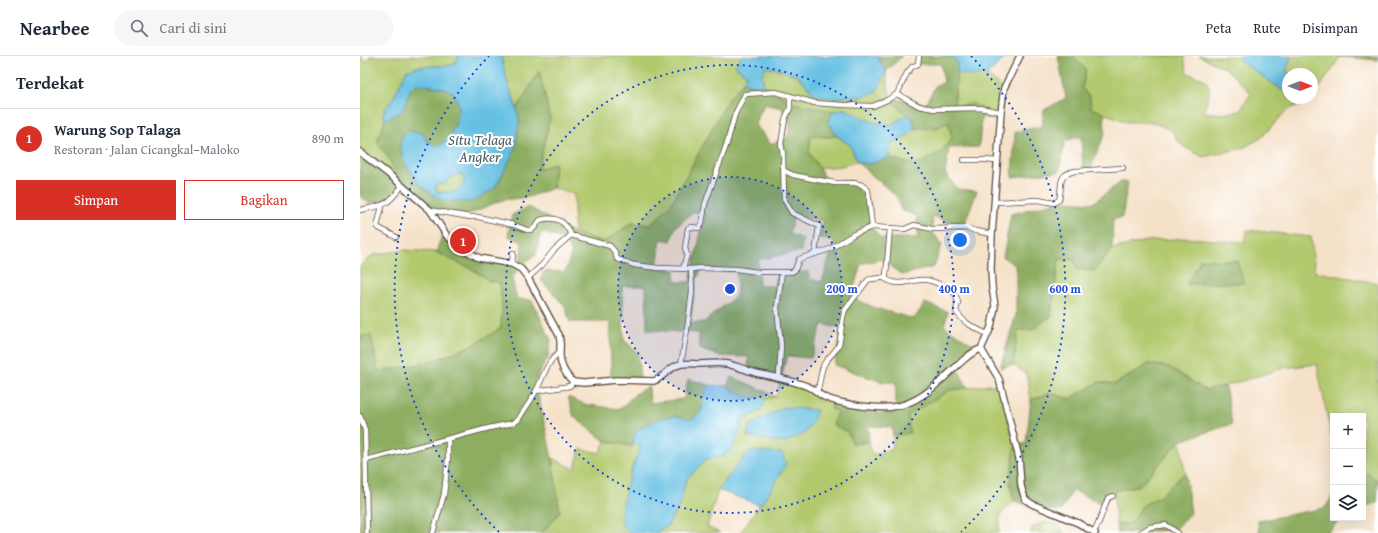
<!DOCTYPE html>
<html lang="id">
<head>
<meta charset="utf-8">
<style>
  :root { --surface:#fff; --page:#f6f6f7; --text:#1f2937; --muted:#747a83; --line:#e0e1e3; --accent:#d93025 }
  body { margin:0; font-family:"Gentium Book Plus",serif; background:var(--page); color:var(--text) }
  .controls { position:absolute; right:12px; bottom:12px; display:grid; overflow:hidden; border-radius:0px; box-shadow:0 4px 16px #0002 }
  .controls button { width:36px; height:36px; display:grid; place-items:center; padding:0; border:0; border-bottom:1px solid var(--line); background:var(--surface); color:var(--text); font:20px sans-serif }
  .compass { position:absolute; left:922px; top:12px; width:36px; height:36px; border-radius:50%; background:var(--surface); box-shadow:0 4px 16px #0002; rotate:90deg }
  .you { position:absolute; left:600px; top:184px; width:14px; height:14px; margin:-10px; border:3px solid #fff; border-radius:50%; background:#1a73e8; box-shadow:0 0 0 6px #1a73e833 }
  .badge { display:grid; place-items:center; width:26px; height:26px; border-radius:50%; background:var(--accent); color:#fff; font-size:13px; font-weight:700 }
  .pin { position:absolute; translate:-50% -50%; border:2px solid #fff; box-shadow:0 1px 4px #0006 }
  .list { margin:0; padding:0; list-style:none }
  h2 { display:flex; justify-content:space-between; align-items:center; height:52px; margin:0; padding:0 16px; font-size:17px }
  h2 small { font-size:13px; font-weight:400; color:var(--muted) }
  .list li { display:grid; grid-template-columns:26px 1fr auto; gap:12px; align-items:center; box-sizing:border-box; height:60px; padding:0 16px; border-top:1px solid var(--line) }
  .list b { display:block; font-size:15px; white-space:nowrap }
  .list p { margin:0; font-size:13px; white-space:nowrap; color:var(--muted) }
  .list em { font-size:13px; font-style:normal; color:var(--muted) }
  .actions { display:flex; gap:8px; padding:12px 16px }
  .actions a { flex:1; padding:9px 0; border:1px solid var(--accent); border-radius:0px; text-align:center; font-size:14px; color:var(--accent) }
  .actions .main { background:var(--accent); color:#fff }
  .icon { flex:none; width:22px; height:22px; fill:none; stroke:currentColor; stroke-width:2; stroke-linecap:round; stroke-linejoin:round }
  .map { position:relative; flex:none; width:1018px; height:477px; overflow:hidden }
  header { display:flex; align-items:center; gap:24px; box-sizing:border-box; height:56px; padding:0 20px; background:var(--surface); border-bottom:1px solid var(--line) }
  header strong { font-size:19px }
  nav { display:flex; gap:22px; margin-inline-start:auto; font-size:14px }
  .search { width:280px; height:36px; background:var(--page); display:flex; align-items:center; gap:10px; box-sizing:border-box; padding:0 14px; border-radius:22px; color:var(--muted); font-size:15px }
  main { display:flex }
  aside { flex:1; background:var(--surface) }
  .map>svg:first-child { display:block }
</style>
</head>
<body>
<header>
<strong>Nearbee</strong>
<div class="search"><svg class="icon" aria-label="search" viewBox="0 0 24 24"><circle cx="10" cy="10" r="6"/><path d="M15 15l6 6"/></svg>Cari di sini</div>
<nav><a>Peta</a><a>Rute</a><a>Disimpan</a></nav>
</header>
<main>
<aside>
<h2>Terdekat<small></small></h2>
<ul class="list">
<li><span class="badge">1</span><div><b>Warung Sop Talaga</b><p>Restoran · Jalan Cicangkal–Maloko</p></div><em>890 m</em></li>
</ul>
<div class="actions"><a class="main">Simpan</a><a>Bagikan</a></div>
</aside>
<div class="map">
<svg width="1018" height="477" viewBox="0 0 1018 477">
  <rect width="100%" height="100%" fill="#fff"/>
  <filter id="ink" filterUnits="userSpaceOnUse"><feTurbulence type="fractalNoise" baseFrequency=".025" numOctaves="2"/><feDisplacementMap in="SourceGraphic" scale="8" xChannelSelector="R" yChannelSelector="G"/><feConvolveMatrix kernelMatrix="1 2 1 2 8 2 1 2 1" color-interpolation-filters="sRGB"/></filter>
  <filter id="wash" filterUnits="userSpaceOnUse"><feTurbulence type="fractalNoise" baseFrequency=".012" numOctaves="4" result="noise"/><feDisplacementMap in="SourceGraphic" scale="16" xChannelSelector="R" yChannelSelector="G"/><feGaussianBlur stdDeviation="0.9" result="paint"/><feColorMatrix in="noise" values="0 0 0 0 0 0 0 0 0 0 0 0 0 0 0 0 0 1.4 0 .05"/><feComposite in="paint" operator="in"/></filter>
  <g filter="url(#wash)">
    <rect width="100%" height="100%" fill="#f5e1c8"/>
    <!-- green -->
    <g fill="#b2c96e" stroke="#767a46">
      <path d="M0,0L6,7L10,0H99L94,9L57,11L41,26L33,43L25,53L23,59L25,64L17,86L30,104L40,128L0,91Z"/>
      <path d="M141,0H382L375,10L387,19L383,26L368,44L311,148L290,169L272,167L244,186L214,177V138L193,132L195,107L178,114L190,62L179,15L157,53L146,21Z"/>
      <path d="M713,0H824L827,17L846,24L850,34L844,56L863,58L880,55L891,37L865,12L839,0H878L879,4L928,38V42H934L942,47L926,55L901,82L883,92L843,101L826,92L816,83L813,75L793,66H767L731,52L730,42L722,32L726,14Z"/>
      <path d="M931,0H979L980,1L958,34L952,30V18H931L926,15Z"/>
      <path d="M405,11L418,13L438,20L454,38L473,43L489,40L501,41L516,35L526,16L530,42L546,59L531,69L512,66L485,53L473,55L432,47L404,29L402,18Z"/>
      <path d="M597,17L614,20L627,19L644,34L640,65L622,61V53L594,50Z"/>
      <path d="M588,66L592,82L581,96L556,109L529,102L531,87L548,80L554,72H577Z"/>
      <path d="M451,80L466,81L477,80L490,89L497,106L482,110L459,112L449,97Z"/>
      <path d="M100,117L105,124C100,136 96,136 85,136C80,136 79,137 76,134V128H84L90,122Z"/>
      <path d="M887,174L951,181L955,216L1018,227V426L1009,417L1003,419V360H973V391L957,308L924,312L865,330L845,334L809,311L789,308L755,328L739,326L710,343L690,337L671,344L667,318L653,309L658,274L691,259L699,203L716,204L734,215L752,193L787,185L827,182L884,186Z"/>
      <path d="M44,194L76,196L117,216L129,225L140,227L142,247L141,272C106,296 61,311 18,315L11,279L0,281V210L13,199Z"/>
      <path d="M421,324L474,342L477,355L493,388L509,386L512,399L533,393V380L550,376L547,359L590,334L638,328L655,391L650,427L654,445L640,459L639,477H380L412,432L372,418L358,434L347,471L360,477H296L308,469L320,449L326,424L346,403L363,401L373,392L384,363L400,355L406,343L416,341Z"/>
      <path d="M245,385L272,390L280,387V394L273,408L262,469L270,477H182L200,456L192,402L215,413L220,393L240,397Z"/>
      <path d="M820,385L825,417L799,441L782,450L772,467L756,469L754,435L780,429Z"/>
      <path d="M0,410L3,411L1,451H0Z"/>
      <path d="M685,466L698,468L704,477H670L673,471Z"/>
    </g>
    <!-- forest -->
    <g fill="#8dad61" stroke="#646c40" fill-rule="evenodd">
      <path d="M517,0H542L526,16Z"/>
      <path d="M558,0H588L597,5V17L594,50L613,48L622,52L619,91L589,92L585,117L597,133L617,135L602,174L572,159L573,177L582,188L574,211L542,219L521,203L501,208L491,241L515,252L554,263L565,247L588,256L584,270L614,289L594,307L608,332L590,334L548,359L550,377L533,380L532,371L508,370L509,386L493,388L488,376L473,369L477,355L471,353L474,342L517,357H536V326H522L474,309L482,273L462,268L451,302L427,300L421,324L388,313L389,301L359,300L339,293V277L287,274L286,230H262L264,284L278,297L280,323L251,322L250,266H210L205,250L181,224L184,215L205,216L212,196L203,183L181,176L176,199L160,210L152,223L157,243L172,244L191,284L188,302L175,324L192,402L200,456L182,477H0V451H1L3,411L0,410V281L11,279L18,315C61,311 106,296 141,272L142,247L140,227L129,225L117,216L76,196L83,177L119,202L160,210L162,186L148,180L152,159L169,151L214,177L244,186L272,167L290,169L311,148L368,44L383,26L397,30L404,29L432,47L473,55L469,66L477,80L466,81L451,80L449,97L468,126L492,125L511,150L510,170L521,182H558L557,160L541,154L537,141L497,106L509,108L529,102L556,109L581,96L592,82L588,66L577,72H554L552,61L546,59L530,42L566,48L576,29L584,27L581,8H558ZM404,48L422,52L431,71L427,82L411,88L395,68ZM333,156L345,158L330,226H315V214L297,211L301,183L311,185L315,172ZM434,159L463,165L460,182L474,186L462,226L450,223L448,216L417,217L415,230H399L398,204L441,195L443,183L429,178ZM341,214L376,215L377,232L376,240L344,266L330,267L336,225Z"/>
      <path d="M698,0H713L726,14L722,32L730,42L731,52L744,57L745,77L731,112H723L721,80L705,85L699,115L652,121L655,76L682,70L684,54L706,42Z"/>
      <path d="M979,0H1018V4L980,1Z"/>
      <path d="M179,15L190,62L178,114L195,107L193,132L169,141L142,144L107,159L70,153L40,128L27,144L9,147L0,140V91L39,127L30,104L17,86L25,64L43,55L50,34L56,28L79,31L92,35C94,39 98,45 99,50C99,65 91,84 77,90L67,85L62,77L40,88L43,103L60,129L80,144L135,132L155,94L159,64L157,53Z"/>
      <path d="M761,126H768L762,162L753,163L752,193L734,215L716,213L715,204L699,203L691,260L672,274H658L653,309L640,312L656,259V210L643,201L651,158L701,145L733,147Z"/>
      <path d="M841,203L877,205L884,227L826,228Z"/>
      <path d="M789,308L809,311L845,334L865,330L872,368L820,385L780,429L754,435L743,449L713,434L701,455L679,453L654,445L650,427L655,391L666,387L671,344L690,337L710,343L739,326L756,328Z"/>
      <path d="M371,321L396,331L416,341L406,343L385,341L367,330Z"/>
      <path d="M328,323L349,329L344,338L341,356L331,364L315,360L277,374L272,390L245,385L214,361L208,341L227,349L260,353L275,338L289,330L290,347L324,343Z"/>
      <path d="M825,417L831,457L815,474L790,475L788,477H757L756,469L772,467L782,450L799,441Z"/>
      <path d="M1009,417L1018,426L1017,447L1003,451V419Z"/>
      <path d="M973,439V462H980L979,465L967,477H899L898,465L965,452Z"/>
    </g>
    <!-- water -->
    <g fill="#65c0e2" stroke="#507580" fill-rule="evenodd">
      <path d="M99,0H141L146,21L157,53L159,64L155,94L135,132L111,146L80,144L60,129L43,104L40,88L43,79L48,75L62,77L67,85L77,90C91,84 99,65 99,50C98,45 94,39 92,35L79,31L56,28L50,34L43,55L25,64L23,59L25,53L33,43L46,15L57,11L94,9ZM100,117L105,124C100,135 96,136 86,136C81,136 80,137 76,134L77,128H84L90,122Z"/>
      <path d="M382,0H517L526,16L517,35L501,41L489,40L473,43L454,38L438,20L418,13L406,11L402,18L404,29L397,30L383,26L387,19L375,10Z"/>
      <path d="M588,0H647L627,19L614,20L597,17V5Z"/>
      <path d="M878,0H931L926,15L931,18H928V38L879,4Z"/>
      <path d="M485,53L512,66L531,69L546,59L552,61L554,72L548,80L531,87L529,102L509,108L497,106L490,89L477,80L469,66L473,55Z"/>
      <path d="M349,329L367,330L385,341L406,343L400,355L384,363L373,392L363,401L346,403L326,424L320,448L308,469L296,477H270C267,474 263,471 262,468C258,457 269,419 274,407C277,400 280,395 280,387L272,390L277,374L297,363L315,360L331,364L341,356L344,338Z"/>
      <path d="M424,351L457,354L452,367L444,378L423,387L387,380L389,370Z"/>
      <path d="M391,395L422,397L426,408L412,432L400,449L358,434L387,397Z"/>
    </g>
  </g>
  <g filter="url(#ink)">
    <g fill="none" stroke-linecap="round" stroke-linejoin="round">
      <defs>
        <g id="minor">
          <path d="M537,38L559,50L574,53L620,52L641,56"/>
          <path d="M430,40V52L425,63L421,88L423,98L424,143L432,157L459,170L455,197"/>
          <path d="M604,104H625L637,105"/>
          <path d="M423,114L433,119L453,123L475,127H495L502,129L508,134L512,171"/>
          <path d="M635,146L678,144L694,147L699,144C703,129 696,119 715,115L763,112"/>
          <path d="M22,150L17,171L36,181"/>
          <path d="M0,154C25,149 27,150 42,130"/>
          <path d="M70,154L110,161H118L154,169L167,174H172L175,171L180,164C195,160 205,164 211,179L250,190L255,196L257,203L274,209L298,212L331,213L342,212L376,213L398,216H432L435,214L439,203L470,193L494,178L512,171L545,173L554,169L572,173L606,172L616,175L632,178"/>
          <path d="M152,208L153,197"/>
          <path d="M323,213L327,198L325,192L328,172L331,171L339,172L342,168L345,148L367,87L375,58L385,38L416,36L455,47L484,49L513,50L527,44L537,38L547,17L552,11L558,8L559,0"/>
          <path d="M168,222L183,208L194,194L211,179"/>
          <path d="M524,222C541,233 550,222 567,224C578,226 586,231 595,237L598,246L596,255C603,267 615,272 627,278"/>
          <path d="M321,308L327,274L332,236L331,213"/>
          <path d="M419,321L421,290L417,251L422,216"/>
          <path d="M176,335L210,330L213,326"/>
          <path d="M457,335C461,326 460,316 464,308C469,300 476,296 479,288C482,277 481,264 485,254L508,224C513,221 521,224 526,220L530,172"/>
          <path d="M0,360L5,374L7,477"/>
          <path d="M6,404L129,372L153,367L158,364C164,354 171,345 176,335C183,322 187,305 199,297"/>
          <path d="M734,476C740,466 743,454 748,442L753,440"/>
          <path d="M73,477L84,438L88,403V384"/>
          <path d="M780,477L790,471L806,469L818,477"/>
        </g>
        <g id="tertiary">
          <path d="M0,96L31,120L70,154L87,180L100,191L119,202L152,208L161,213L168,222L199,279C201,285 200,290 200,296C199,307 205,318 213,326L224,327L256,324L294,325C305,321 310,309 322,308C328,307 334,308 340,308C349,308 358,306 367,308C377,310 386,314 396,317C414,321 432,324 449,331C455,333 458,338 464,341C479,348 515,353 532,351C560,348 579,326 599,308C606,302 612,295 621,293L639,323L643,338L659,402L661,430L665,443L672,448L718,467L735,477"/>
          <path d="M621,293L631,271L635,250L632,231L631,213L632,178L641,56L644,32L660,0"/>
        </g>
      </defs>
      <!-- minor casing -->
      <use href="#minor" stroke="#574538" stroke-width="6"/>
      <!-- tertiary casing -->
      <use href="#tertiary" stroke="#574538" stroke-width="8"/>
      <!-- minor -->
      <use href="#minor" stroke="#fff" stroke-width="4.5"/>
      <!-- tertiary -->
      <use href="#tertiary" stroke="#fff" stroke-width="5.5"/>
    </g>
  </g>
  <!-- distance rings -->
  <circle cx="370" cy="233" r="112" fill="#1d4ed8" fill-opacity=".12"/>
  <g fill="none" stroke="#1d4ed8" stroke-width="2" stroke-dasharray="2 4">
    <circle cx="370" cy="233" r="112"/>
    <circle cx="370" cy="233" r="224"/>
    <path d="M139 476A335 335 0 0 1 129 0M611 0A335 335 0 0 1 601 476"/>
  </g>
  <g text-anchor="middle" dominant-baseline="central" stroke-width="4" stroke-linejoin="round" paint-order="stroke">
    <!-- water labels -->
    <g font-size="15" font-style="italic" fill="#4a5e63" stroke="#fff">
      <text x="120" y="83">Situ Telaga<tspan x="120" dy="17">Angker</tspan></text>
    </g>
  </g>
  <circle cx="370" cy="233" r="6" fill="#1d4ed8" stroke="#fff" stroke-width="2"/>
  <g font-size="12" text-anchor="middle" font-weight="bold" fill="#1d4ed8" stroke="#fff" stroke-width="4" stroke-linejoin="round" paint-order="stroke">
    <text x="482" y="237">200 m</text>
    <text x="594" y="237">400 m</text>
    <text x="705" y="237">600 m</text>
  </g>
</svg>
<div class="controls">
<button>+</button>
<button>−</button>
<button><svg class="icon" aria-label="layers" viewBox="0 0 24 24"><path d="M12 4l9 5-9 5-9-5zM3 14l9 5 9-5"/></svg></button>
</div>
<svg class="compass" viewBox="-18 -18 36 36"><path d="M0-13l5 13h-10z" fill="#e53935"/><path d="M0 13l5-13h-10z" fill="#747a83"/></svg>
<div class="you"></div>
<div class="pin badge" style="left:103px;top:185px">1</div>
</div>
</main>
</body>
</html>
